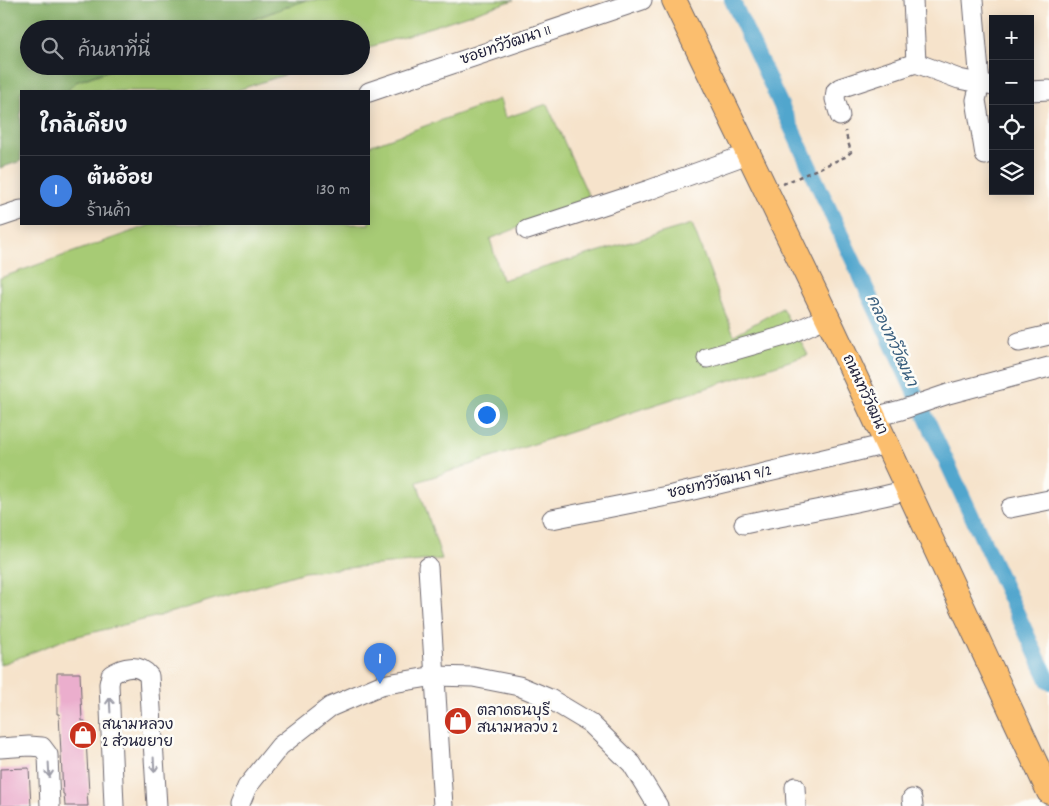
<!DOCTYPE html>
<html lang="th">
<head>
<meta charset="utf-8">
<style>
  :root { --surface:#171b24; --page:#20242c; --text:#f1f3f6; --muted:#9ea1a6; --line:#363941; --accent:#c8321e }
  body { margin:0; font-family:Dekko,"Playpen Sans Thai",sans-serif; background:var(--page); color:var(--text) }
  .controls { position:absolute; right:15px; top:15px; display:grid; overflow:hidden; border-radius:0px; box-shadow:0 2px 12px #0003 }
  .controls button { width:45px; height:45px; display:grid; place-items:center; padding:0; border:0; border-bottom:1px solid var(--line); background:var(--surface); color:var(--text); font:25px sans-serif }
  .you { position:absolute; left:486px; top:414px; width:18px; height:18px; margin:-12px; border:4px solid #fff; border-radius:50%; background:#1a73e8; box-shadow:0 0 0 8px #1a73e833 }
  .badge { display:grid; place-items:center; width:32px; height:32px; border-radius:50%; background:var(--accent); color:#fff; font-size:16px; font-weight:700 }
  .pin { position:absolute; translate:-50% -41px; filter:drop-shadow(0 1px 2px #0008) }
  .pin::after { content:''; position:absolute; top:26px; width:18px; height:15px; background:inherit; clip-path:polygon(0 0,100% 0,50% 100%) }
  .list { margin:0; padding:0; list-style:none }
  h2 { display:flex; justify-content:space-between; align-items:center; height:65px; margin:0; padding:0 20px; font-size:21px }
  h2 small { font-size:16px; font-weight:400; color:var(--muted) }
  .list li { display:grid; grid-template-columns:32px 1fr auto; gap:15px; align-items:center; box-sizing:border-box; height:70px; padding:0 20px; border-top:1px solid var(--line) }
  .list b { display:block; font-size:19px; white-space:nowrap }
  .list p { margin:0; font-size:16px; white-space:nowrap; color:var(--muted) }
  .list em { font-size:16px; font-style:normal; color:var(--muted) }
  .icon { flex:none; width:28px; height:28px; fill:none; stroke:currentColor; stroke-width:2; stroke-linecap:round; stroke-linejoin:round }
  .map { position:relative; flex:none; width:1049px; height:806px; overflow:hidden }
  .search { position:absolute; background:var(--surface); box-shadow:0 2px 12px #0003; left:20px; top:20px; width:350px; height:55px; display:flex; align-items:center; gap:12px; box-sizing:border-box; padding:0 18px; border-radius:28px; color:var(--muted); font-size:19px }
  .panel { position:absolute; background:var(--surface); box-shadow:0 2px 12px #0003; left:20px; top:90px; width:350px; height:135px; border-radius:0px }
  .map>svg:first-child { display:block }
</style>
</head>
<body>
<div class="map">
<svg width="1049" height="806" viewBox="0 0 1049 806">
  <rect width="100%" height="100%" fill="#fdfcf7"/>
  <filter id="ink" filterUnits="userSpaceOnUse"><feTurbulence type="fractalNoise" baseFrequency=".02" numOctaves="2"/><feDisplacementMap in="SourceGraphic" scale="10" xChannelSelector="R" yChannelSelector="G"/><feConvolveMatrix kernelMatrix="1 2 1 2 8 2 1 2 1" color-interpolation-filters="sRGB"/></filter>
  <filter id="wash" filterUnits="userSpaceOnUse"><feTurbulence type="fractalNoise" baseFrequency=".0096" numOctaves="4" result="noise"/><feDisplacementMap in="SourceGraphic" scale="20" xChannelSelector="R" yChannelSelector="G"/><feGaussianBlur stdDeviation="1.12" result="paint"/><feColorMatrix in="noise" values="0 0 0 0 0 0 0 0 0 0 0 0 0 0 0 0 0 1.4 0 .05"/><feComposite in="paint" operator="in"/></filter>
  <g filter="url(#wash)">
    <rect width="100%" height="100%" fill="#f6e3cb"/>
    <!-- green -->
    <g fill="#a7cb74" stroke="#647658">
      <path d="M306,0H514L361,50V29H226Z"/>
      <path d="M121,66H311L235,91H67L76,82Z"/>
      <path d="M500,99L505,118L547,104L590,199L490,239L502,280L692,224L734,335L782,308L808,355L417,482L442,559L304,572L159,616L66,639L0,665V278L153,224H369V146Z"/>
    </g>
    <!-- forest -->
    <path fill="#85af66" stroke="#546850" d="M0,0H306L226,29H29V66H121L76,82L67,91H21V161L0,168Z"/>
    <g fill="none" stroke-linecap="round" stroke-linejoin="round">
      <!-- canal -->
      <path stroke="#51a6cd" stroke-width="16" d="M732,0L1049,682"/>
    </g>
    <g id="blocks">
      <!-- building -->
      <g fill="#ebaecd">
        <path d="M57,673H80L82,721H85L89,793H87L88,806H65L64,794H63L59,714H57Z"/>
        <path d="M29,768L31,806H0V769Z"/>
      </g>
    </g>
  </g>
  <g filter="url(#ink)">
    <use href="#blocks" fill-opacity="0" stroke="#6c666d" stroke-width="1"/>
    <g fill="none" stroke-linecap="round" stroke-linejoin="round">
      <defs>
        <g id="minor">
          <path d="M913,0L916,63"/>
          <path d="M973,0L980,84L976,100L985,155"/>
          <path d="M1030,91L1049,90"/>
          <path d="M369,92L642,0"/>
          <path d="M840,116L835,99L836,91L840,88L916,63L959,79L993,86"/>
          <path d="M0,217L21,210"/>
          <path d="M527,230L649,190L748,154"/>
          <path d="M1019,342L1049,335"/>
          <path d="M707,358L788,335L827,317"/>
          <path d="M874,417L901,410L948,394L1049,367"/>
          <path d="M1010,508L1049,500"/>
          <path d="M552,519L672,495L887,444"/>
          <path d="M744,524C798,513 854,504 908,490"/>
          <path d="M428,567L443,806"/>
          <path d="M0,748L29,746L42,747L48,755L50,806"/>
          <path d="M795,787L796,806"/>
          <path d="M912,799L913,806"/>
          <path d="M114,806L109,684L111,675C123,667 139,663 149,676L157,806"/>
          <path d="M239,806L247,787L280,746L330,707L381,685L435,676L473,677L519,686L550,699L590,723L632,764L658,806"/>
        </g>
        <path id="major" d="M674,0L833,329L1049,792"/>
      </defs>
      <!-- minor casing -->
      <use href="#minor" stroke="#6c666d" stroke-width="21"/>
      <!-- major casing -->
      <use href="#major" stroke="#6c666d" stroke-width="26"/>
      <!-- path -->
      <path stroke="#6c666d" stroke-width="2.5" stroke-dasharray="4 4" stroke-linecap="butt" d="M783,184L845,157L851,152L845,131"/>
      <!-- minor -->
      <use href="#minor" stroke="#fff" stroke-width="19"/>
      <!-- major -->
      <use href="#major" stroke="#fbbe6e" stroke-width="24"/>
    </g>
    <!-- one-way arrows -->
    <defs><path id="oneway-shaft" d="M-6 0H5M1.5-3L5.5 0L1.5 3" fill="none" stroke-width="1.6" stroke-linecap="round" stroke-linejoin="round" transform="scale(1.25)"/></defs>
    <g stroke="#9c9ca7">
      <use href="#oneway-shaft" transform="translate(110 705) rotate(-93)"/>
      <use href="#oneway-shaft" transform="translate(154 765) rotate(87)"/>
      <use href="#oneway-shaft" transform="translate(49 770) rotate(87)"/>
    </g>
  </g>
  <!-- icons -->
  <defs>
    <symbol id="shop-disc" viewBox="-11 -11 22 22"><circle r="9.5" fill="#c8321e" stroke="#fdfcf7"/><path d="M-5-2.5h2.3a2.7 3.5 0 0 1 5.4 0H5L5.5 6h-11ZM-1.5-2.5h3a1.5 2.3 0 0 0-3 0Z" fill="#fff"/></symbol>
  </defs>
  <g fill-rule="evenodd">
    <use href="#shop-disc" x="442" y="705" width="32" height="32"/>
    <use href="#shop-disc" x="67" y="719" width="32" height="32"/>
  </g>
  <g text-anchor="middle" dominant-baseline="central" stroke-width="5" stroke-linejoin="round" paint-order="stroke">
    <!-- street labels -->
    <g font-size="15" fill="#22223b" stroke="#fdfcf7">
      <text transform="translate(506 46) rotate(-19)">ซอยทวีวัฒนา 11</text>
      <text transform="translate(864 395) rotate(65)">ถนนทวีวัฒนา</text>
      <text transform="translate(720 483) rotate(-13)">ซอยทวีวัฒนา 9/2</text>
    </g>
    <!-- poi labels -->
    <g font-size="15" fill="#22223b" stroke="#fdfcf7" text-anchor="start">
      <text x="477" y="712">ตลาดธนบุรี<tspan x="477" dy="17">สนามหลวง 2</tspan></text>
      <text x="102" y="726">สนามหลวง<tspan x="102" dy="17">2 ส่วนขยาย</tspan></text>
    </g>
    <!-- water labels -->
    <g font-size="16" font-style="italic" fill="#375d7d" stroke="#fdfcf7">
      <text transform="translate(891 341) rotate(65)">คลองทวีวัฒนา</text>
    </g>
  </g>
</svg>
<div class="controls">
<button>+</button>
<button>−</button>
<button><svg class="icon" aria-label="locate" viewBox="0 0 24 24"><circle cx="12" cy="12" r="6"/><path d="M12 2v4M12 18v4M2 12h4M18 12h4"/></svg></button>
<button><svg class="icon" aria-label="layers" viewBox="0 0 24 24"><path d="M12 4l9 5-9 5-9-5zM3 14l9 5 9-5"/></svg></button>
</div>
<div class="you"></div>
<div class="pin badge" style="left:380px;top:684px;background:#3f7fe0">1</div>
<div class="search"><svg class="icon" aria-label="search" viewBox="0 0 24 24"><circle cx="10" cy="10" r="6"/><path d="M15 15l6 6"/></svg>ค้นหาที่นี่</div>
<section class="panel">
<h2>ใกล้เคียง<small></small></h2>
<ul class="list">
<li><span class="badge" style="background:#3f7fe0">1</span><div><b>ต้นอ้อย</b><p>ร้านค้า</p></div><em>130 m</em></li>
</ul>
</section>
</div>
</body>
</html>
